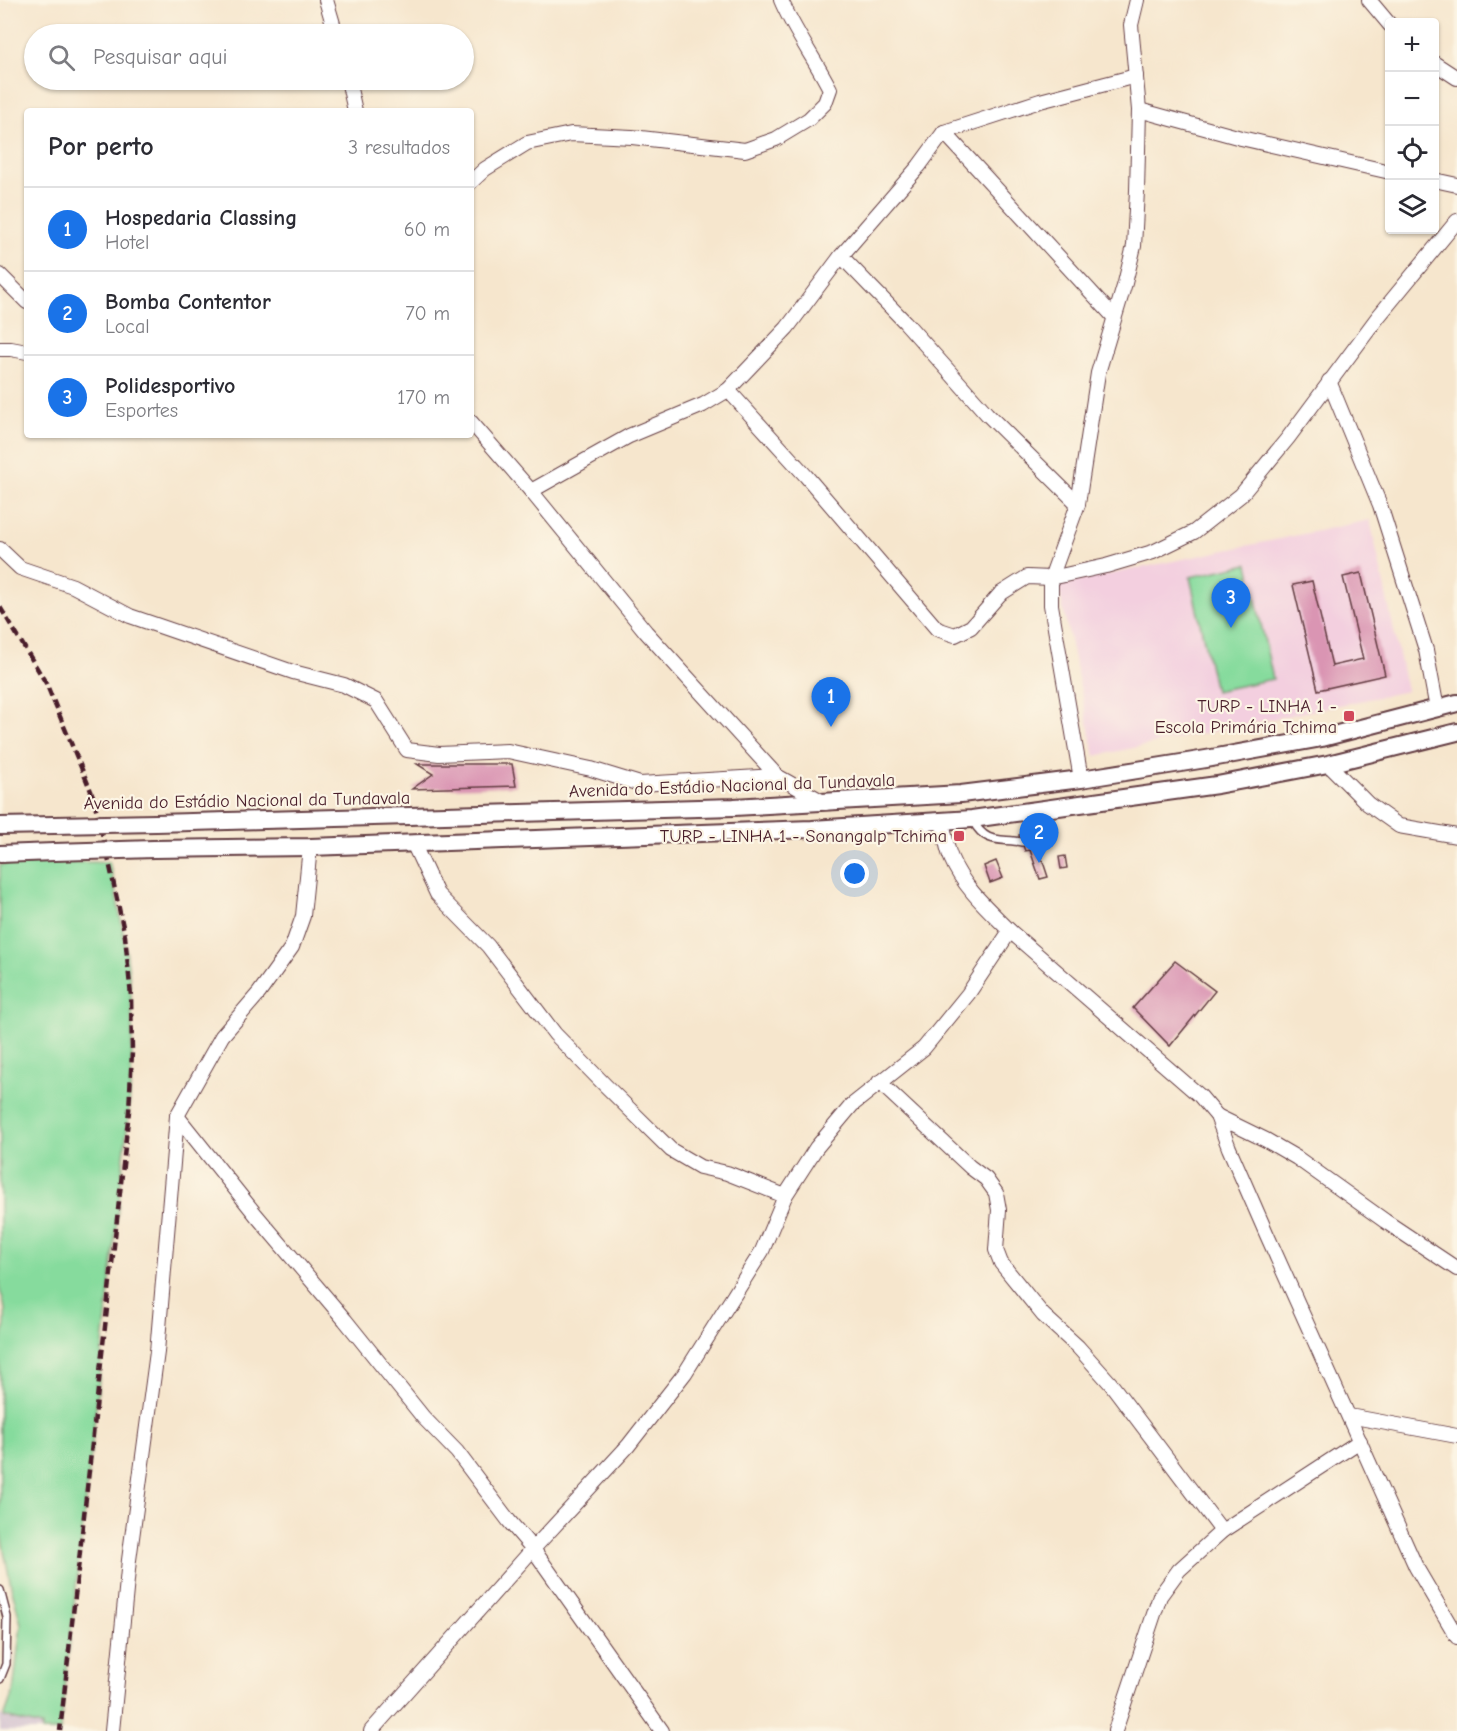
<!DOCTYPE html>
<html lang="pt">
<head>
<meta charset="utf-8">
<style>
  :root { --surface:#fff; --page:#f7f7f7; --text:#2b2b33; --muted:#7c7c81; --line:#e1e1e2; --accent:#1a73e8 }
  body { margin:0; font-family:"Comic Neue",sans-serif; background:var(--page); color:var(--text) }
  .controls { position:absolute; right:18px; top:18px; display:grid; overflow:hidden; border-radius:6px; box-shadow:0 2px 4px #0004 }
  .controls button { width:54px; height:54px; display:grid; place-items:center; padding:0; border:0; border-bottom:2px solid var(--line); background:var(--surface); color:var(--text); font:30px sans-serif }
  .you { position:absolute; left:855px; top:874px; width:21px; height:21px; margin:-15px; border:4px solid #fff; border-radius:50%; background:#1a73e8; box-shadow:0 0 0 9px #1a73e833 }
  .badge { display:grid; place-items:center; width:39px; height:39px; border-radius:50%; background:var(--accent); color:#fff; font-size:20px; font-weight:700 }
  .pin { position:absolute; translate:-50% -50px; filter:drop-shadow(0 2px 3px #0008) }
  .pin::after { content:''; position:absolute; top:32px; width:21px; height:18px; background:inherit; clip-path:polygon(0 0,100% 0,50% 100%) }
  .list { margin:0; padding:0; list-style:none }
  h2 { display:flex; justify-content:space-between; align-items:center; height:78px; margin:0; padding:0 24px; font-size:26px }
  h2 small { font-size:20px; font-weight:400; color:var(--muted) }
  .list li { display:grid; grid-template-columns:39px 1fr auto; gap:18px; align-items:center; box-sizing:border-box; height:84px; padding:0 24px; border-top:2px solid var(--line) }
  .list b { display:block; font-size:22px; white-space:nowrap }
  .list p { margin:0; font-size:20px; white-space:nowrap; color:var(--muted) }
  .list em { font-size:20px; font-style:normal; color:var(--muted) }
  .icon { flex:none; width:33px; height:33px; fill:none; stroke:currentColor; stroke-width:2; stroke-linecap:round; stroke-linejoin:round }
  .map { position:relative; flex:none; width:1457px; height:1731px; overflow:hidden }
  .search { position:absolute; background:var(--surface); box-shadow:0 2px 4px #0004; left:24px; top:24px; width:450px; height:66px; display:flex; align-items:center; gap:15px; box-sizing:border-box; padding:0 21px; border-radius:33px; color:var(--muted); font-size:22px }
  .panel { position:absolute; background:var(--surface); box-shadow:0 2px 4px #0004; left:24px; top:108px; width:450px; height:330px; border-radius:6px }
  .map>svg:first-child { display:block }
</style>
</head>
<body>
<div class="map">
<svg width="1457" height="1731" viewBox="0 0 1457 1731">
  <rect width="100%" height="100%" fill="#fcf5e5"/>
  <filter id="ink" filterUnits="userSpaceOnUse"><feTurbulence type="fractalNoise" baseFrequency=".0167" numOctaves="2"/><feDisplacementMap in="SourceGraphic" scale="12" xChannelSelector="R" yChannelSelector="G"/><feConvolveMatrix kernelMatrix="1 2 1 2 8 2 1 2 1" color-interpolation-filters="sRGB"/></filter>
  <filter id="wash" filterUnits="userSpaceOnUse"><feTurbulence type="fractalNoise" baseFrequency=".008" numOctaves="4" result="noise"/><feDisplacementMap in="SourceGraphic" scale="24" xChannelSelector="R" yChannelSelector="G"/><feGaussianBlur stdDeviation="1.35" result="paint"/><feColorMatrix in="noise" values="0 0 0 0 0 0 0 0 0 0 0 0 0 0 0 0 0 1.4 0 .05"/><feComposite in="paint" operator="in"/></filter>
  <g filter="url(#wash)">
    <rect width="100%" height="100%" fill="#f6e6cd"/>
    <!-- built -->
    <path fill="#f3cfdf" d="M1370,520L1407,691L1095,756L1058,585Z"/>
    <!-- industrial -->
    <path fill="#cfbdce" d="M0,1715L43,1726L42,1731H0Z"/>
    <!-- green -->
    <g fill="#86db9d" stroke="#687d64" stroke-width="1.5">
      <path d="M1248,564L1273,679L1215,691L1190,577Z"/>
      <path d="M109,862C119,906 128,950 131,995C134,1034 131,1073 129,1111L60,1731H42V1726L4,1717L13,1692L21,1624L11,1586L0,1530V1346C6,1328 8,1309 0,1291V865L12,863Z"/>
    </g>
    <g id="blocks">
      <!-- building -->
      <g fill="#da95b3">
        <path d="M1361,573L1385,675L1318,690L1293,585L1312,581L1332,666L1363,659L1343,577Z"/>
        <path d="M417,764H512L516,786L412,789L433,774Z"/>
        <path d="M1037,829L1043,846L1038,847L1048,877L1040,879L1030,850L1025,851L1019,835Z"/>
        <path d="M1065,856L1067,868L1061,869L1059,857Z"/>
        <path d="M996,861L1003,878L990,883L984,866Z"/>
        <path d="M1175,961L1215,991L1170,1046L1133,1008Z"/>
      </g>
    </g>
  </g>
  <g filter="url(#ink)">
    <use href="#blocks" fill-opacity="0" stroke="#643d43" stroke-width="1.5"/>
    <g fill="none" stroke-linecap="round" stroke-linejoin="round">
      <defs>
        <g id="service">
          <path d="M973,821C986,845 1000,838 1022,842"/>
          <path d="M1040,837L1044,829V810"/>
          <path d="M0,1590L7,1617L6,1664L0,1679"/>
        </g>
        <g id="minor">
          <path d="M326,0L336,34"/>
          <path d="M1369,0L1390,25"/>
          <path d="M1434,63L1457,78"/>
          <path d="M348,80L355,111"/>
          <path d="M1139,110L1241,138L1390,172"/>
          <path d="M944,132L1114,317"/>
          <path d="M1434,180L1457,185"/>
          <path d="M471,182L485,169L527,143L571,134L632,137L745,150L776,139L809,119L825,103L830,89C815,59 794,31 781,0"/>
          <path d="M841,256L905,322L987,414L1078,504"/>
          <path d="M0,275L27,302"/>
          <path d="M0,349H11L27,352"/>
          <path d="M1329,381L1380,505L1426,650L1437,709"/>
          <path d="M728,390L806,476L937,629L955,635L971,627L1000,594L1027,577L1051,578L1106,566L1153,552L1194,532L1241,495L1288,438L1378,317L1457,221"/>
          <path d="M471,422L531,491L646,632L777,776L825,803"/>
          <path d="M531,491L629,436L703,405L728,390L787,328L841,256L919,166L944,132L1040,101L1136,76"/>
          <path d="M0,549L20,568L73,586L130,616L293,672L344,685L376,701L407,750L439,754L508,751L591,769L640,784L777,776"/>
          <path d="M1328,764L1368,804L1399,826L1457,836"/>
          <path d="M1081,779L1051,605V578L1078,504L1098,373L1125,283L1134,246L1137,191L1139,110L1131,25L1137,0"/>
          <path d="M942,821C945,833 946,847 951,858C963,887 988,909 1010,931L1200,1096L1217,1116L1229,1148L1267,1235L1416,1567L1457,1637"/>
          <path d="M413,843L437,894L488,946L555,1034L605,1085L671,1150L700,1167L727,1173L785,1196"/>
          <path d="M879,1082L970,1167L986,1179L996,1193L999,1210L996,1250L1001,1263L1043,1315L1078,1347L1111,1384L1222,1531"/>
          <path d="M177,1116L256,1215L345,1320L423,1417L457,1452L509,1521L533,1549L662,1731"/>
          <path d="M1217,1116L1266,1140L1297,1158L1385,1221L1457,1269"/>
          <path d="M1349,1416L1457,1436"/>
          <path d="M112,1731L129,1560L157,1352L177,1116L222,1036L259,993L292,947L303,916L310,847"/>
          <path d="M371,1731L533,1549L628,1446L685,1373L762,1251L785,1196L816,1148L852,1105L924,1048L968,994L1010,931"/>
          <path d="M1115,1731L1160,1596L1179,1570L1222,1531L1360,1441"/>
        </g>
        <g id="tertiary">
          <path d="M156,823L734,807L961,794L1081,779L1206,759L1322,738L1457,703"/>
          <path d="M0,826L54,825"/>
          <path d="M154,849L310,847L812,829L972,819L1217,785L1328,764L1457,732"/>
          <path d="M0,854L54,852"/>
        </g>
      </defs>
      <!-- service casing -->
      <use href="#service" stroke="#643d43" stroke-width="10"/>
      <!-- minor casing -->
      <use href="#minor" stroke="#643d43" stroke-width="16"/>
      <!-- tertiary casing -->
      <use href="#tertiary" stroke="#643d43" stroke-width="20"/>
      <!-- service -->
      <use href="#service" stroke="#fff" stroke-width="7"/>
      <!-- minor -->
      <use href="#minor" stroke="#fff" stroke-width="14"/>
      <!-- tertiary -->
      <use href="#tertiary" stroke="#fff" stroke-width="16"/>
      <!-- rail -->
      <path stroke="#4a1f2b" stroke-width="4.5" stroke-dasharray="9 4.5" stroke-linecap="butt" d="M0,607L46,683L93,796L109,862L125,936L131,996L132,1052L129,1111L60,1731"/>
      <defs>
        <g id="tertiary-bridge">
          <path d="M54,825L156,823"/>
          <path d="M54,852L154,849"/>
        </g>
      </defs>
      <!-- tertiary-bridge casing -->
      <use href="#tertiary-bridge" stroke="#643d43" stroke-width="20" stroke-linecap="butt"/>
      <!-- tertiary-bridge -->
      <use href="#tertiary-bridge" stroke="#fff" stroke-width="16"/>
    </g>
  </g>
  <!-- markers -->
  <g fill="#d1495b" stroke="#fcf5e5" stroke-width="2">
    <rect x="1343" y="710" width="12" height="12" rx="3"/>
    <rect x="953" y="830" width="12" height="12" rx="3"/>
  </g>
  <g text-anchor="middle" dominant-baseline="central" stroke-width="4.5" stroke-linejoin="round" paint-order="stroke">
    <!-- poi labels -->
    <g font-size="18" fill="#4a1f2b" stroke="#fcf5e5" text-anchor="end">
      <text x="1337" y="706">TURP - LINHA 1 -<tspan x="1337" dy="21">Escola Primária Tchima</tspan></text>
      <text x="947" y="836">TURP - LINHA 1 - Sonangalp Tchima</text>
    </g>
    <!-- street labels -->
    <g font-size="18" fill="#4a1f2b" stroke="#fcf5e5">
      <text transform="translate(732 786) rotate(-2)">Avenida do Estádio Nacional da Tundavala</text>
      <text transform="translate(247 801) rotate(-1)">Avenida do Estádio Nacional da Tundavala</text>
    </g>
  </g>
</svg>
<div class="controls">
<button>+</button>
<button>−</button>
<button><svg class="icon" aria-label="locate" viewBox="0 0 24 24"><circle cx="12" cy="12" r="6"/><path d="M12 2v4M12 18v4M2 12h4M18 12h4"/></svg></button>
<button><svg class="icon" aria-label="layers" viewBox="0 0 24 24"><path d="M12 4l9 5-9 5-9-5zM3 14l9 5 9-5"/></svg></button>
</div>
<div class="you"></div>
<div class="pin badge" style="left:831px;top:727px">1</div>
<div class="pin badge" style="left:1039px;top:863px">2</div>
<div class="pin badge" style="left:1231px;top:628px">3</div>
<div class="search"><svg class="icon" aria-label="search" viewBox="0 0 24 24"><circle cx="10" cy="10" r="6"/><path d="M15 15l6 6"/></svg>Pesquisar aqui</div>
<section class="panel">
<h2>Por perto<small>3 resultados</small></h2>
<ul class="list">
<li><span class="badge">1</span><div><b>Hospedaria Classing</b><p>Hotel</p></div><em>60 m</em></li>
<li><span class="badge">2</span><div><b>Bomba Contentor</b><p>Local</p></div><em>70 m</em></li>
<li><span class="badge">3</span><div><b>Polidesportivo</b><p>Esportes</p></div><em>170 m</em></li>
</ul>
</section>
</div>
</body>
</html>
